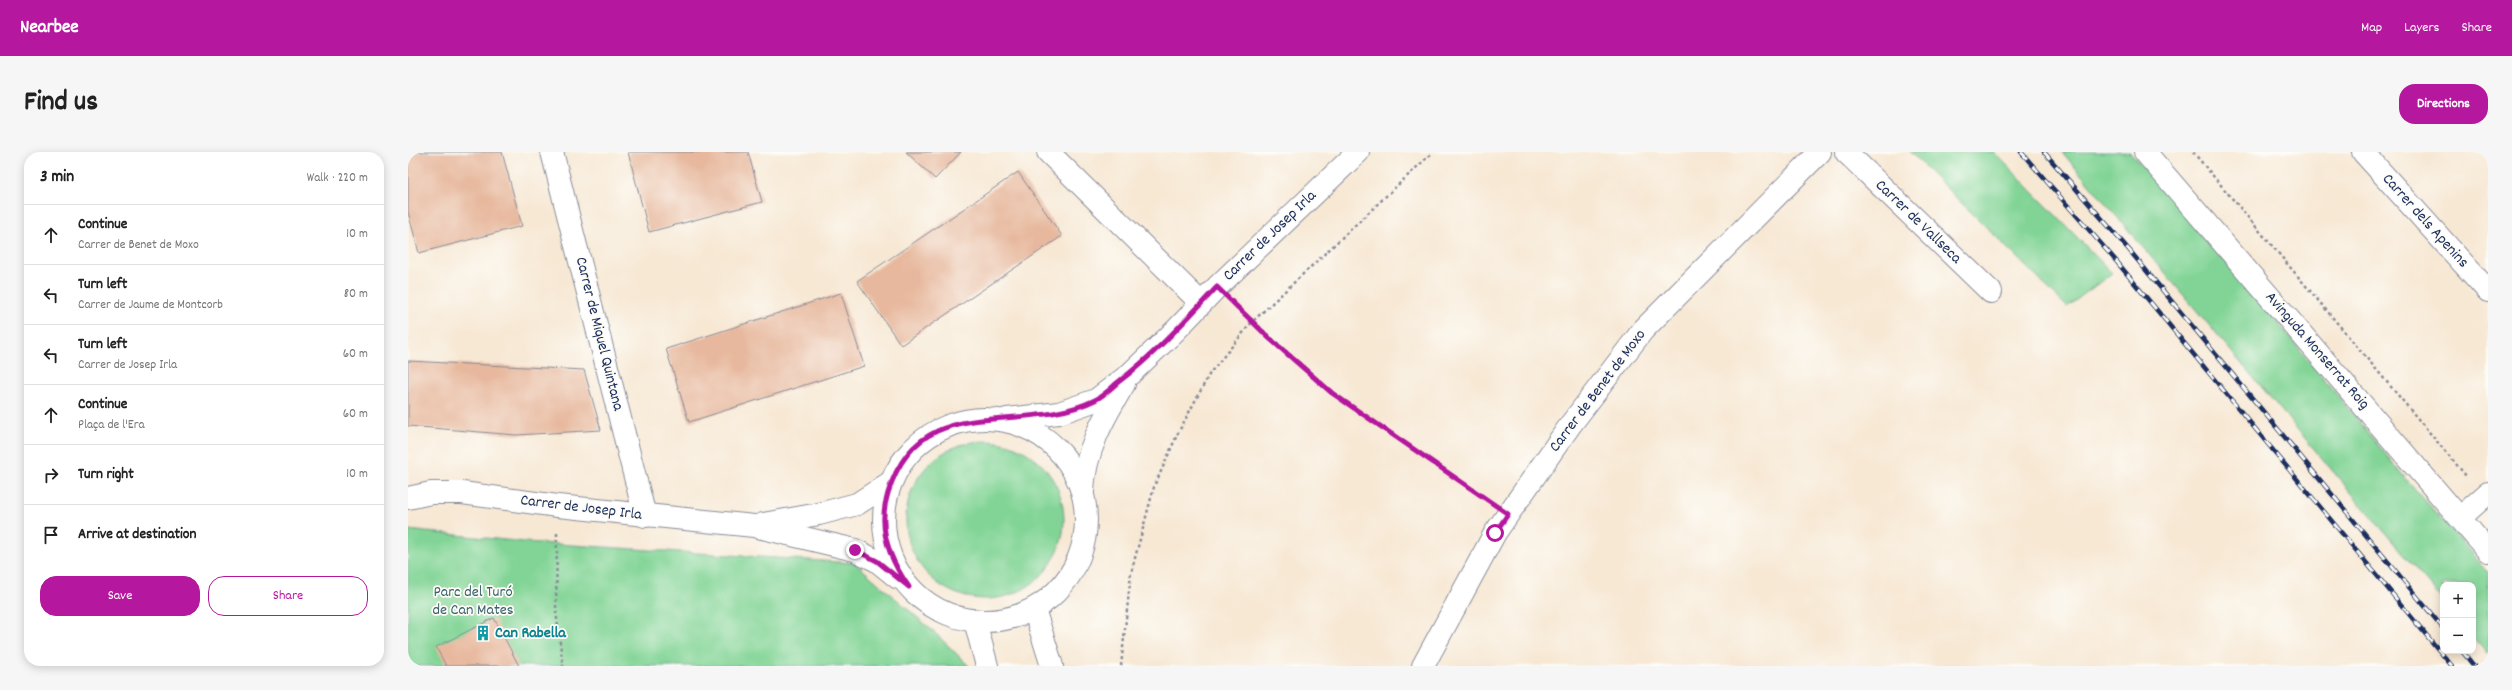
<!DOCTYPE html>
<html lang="en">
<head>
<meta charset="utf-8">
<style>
  :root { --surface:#fff; --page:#f6f6f6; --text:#222; --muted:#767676; --line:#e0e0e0; --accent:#b5179e }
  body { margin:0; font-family:Dekko,sans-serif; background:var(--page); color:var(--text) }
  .controls { position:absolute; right:12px; bottom:12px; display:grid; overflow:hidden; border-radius:8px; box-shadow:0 2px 10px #0003 }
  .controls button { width:36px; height:36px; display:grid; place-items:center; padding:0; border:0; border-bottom:1px solid var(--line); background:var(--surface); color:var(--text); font:20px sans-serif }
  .stop { position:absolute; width:12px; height:12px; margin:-9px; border:3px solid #b5179e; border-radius:50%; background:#fff }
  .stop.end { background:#b5179e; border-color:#fff; box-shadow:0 1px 4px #0008 }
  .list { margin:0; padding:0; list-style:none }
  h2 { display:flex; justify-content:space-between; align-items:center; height:52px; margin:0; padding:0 16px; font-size:17px }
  h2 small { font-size:13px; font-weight:400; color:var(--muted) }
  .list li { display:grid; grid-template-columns:26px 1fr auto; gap:12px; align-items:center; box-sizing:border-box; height:60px; padding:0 16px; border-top:1px solid var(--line) }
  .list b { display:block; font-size:15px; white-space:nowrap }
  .list p { margin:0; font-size:13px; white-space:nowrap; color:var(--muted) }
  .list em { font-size:13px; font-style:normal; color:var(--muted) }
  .actions { display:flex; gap:8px; padding:12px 16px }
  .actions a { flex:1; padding:9px 0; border:1px solid var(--accent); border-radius:16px; text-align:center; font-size:14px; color:var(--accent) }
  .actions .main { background:var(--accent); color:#fff }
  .icon { flex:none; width:22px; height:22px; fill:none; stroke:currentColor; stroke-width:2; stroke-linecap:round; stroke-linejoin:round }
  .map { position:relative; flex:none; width:2080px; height:514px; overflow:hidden; border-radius:16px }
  header { display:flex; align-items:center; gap:24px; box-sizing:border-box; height:56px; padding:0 20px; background:var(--accent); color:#fff }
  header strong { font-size:19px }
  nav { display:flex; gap:22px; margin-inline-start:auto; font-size:14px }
  .intro { display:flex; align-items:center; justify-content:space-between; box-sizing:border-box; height:96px; padding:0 24px }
  h1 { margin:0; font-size:28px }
  .button { padding:10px 18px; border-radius:16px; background:var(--accent); color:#fff; font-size:14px; font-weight:700 }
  main { display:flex; gap:24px; padding:0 24px }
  aside { flex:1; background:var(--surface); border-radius:16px; box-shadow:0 2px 10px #0003 }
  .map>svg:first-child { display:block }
</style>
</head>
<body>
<header>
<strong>Nearbee</strong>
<nav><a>Map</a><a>Layers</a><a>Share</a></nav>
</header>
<div class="intro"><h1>Find us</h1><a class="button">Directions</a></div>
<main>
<aside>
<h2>3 min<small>Walk · 220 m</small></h2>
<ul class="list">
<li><svg class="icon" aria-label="ahead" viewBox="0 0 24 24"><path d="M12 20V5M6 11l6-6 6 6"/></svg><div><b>Continue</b><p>Carrer de Benet de Moxo</p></div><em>10 m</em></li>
<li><svg class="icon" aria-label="left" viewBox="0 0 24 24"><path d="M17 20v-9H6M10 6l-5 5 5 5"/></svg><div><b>Turn left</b><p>Carrer de Jaume de Montcorb</p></div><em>80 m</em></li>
<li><svg class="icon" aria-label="left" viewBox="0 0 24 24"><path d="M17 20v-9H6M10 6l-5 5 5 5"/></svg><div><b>Turn left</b><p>Carrer de Josep Irla</p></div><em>60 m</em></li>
<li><svg class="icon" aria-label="ahead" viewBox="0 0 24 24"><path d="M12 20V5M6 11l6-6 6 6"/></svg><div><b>Continue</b><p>Plaça de l'Era</p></div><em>60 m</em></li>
<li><svg class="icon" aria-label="right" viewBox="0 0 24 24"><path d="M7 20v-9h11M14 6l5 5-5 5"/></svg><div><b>Turn right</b></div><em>10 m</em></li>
<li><svg class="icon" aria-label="arrive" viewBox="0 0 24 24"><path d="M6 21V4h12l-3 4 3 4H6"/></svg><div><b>Arrive at destination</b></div></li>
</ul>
<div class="actions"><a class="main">Save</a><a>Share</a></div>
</aside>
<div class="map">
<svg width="2080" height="514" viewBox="0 0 2080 514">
  <rect width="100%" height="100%" fill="#fdfcf7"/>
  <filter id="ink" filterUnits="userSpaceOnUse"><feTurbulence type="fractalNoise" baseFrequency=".025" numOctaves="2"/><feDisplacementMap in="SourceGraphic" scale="8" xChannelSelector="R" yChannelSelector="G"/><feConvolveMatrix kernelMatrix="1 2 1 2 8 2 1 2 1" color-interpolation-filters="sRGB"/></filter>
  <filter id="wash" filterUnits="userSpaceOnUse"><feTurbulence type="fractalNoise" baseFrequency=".012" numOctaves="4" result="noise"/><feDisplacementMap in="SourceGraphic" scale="16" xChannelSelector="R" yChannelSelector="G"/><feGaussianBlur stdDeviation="0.9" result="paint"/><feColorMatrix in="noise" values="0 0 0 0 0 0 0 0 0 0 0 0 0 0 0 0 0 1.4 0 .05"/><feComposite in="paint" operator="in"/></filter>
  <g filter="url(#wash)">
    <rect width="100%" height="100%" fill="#f7e8d4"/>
    <!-- green -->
    <g fill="#81d495" stroke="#4e827a">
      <path d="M1502,0H1586L1704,121L1659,155Z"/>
      <path d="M1654,0H1722L1789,72L1993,321L2080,420V503L2065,485V433H2035V449Z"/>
      <circle cx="577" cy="368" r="79"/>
      <path d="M0,378L117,390L447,411L526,480L561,514H0Z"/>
    </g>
    <g id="blocks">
      <!-- building -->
      <g fill="#e7b89d">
        <path d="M0,0H94L114,74L11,101L0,60Z"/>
        <path d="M220,0H340L354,50L241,80Z"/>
        <path d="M498,0H553L527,27Z"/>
        <path d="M610,20L654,84L493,193L449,129Z"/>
        <path d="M433,141L456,214L281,270L258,197Z"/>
        <path d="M0,209L176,218L193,278L108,283L0,274Z"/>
        <path d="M86,466L111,514H38L28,495Z"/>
      </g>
    </g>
  </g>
  <g filter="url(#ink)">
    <use href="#blocks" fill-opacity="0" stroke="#898c99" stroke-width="1"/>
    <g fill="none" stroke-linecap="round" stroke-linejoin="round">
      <defs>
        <g id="minor">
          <path d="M144,0L237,364"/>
          <path d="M640,0L793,151"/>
          <path d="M1438,0L1583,140"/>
          <path d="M1737,0L2080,399"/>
          <path d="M1955,0L2080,139"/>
          <circle cx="577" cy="368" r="101"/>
          <path d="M599,267L651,261L688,248L722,222L768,178L809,135L950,0"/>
          <path d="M675,340C676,300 696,265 716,232"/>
          <path d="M0,346L23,341H54L150,354L346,374L447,398L469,409L490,426"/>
          <path d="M2053,365L2080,341"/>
          <path d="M355,372L411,362L449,352L483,330"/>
          <path d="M626,457L644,514"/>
          <path d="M567,469L579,514"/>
          <path d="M1015,514L1087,381L1163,272L1235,178L1412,0"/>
        </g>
      </defs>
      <!-- minor casing -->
      <use href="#minor" stroke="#898c99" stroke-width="24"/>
      <!-- path -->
      <g stroke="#898c99" stroke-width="2.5" stroke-dasharray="3 3" stroke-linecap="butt">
        <path d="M1785,0L2059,325"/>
        <path d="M828,154L924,241L1078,347"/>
        <path d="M149,381L148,459L155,514"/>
        <path d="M713,514L723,421L746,335L769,283L802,221L844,170L1025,0"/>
      </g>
      <!-- minor -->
      <use href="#minor" stroke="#fff" stroke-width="22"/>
      <defs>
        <g id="rail">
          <path d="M1613,0L1709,110L2044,514"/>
          <path d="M1636,0L1722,99L2035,476"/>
          <path d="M2054,499L2066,514"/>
        </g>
      </defs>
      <!-- rail casing -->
      <use href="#rail" stroke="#1b2f5e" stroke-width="4.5"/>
      <!-- rail -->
      <use href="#rail" stroke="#fdfcf7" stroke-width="3" stroke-dasharray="9" stroke-linecap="butt"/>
    </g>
  </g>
  <g fill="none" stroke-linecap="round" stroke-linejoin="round" filter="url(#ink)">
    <!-- route -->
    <path stroke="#b5179e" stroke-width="5" d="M447,398L469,409L501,435C481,407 469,375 480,341C512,235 613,285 687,248C695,244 702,237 709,231C746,203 777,169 809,135L860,185L924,241L1100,362L1087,381"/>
  </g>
  <!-- icons -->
  <defs>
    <symbol id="building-bare" viewBox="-9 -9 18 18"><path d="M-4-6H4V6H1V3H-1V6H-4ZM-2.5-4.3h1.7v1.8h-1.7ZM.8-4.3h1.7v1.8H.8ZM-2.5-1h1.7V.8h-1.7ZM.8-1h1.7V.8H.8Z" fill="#0f9aa8" stroke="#fdfcf7" stroke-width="2.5" paint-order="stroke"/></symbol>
  </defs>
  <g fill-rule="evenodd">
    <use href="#building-bare" x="64" y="470" width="22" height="22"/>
  </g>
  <g text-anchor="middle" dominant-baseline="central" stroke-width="3.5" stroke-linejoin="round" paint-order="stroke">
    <!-- street labels -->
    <g font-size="16" fill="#1b2f5e" stroke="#fdfcf7">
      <text transform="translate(2017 69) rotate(48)">Carrer dels Apenins</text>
      <text transform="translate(1510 70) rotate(44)">Carrer de Vallseca</text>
      <text transform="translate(862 84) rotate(-44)">Carrer de Josep Irla</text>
      <text transform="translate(191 182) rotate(76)">Carrer de Miquel Quintana</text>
      <text transform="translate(1909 199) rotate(49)">Avinguda Monserrat Roig</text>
      <text transform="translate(1190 239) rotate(-53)">Carrer de Benet de Moxo</text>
      <text transform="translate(173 356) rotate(7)">Carrer de Josep Irla</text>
    </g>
    <!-- park labels -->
    <g font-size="16" fill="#3a616e" stroke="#fdfcf7">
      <text x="65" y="440">Parc del Turó<tspan x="65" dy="18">de Can Mates</tspan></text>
    </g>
    <!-- culture labels -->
    <g font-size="16" font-weight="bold" fill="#0d838f" stroke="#fdfcf7" text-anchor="start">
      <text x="87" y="481">Can Rabella</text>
    </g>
  </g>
</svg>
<div class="controls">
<button>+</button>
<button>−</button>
</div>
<div class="stop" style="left:1087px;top:381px"></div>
<div class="stop end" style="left:447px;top:398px"></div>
</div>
</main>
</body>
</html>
